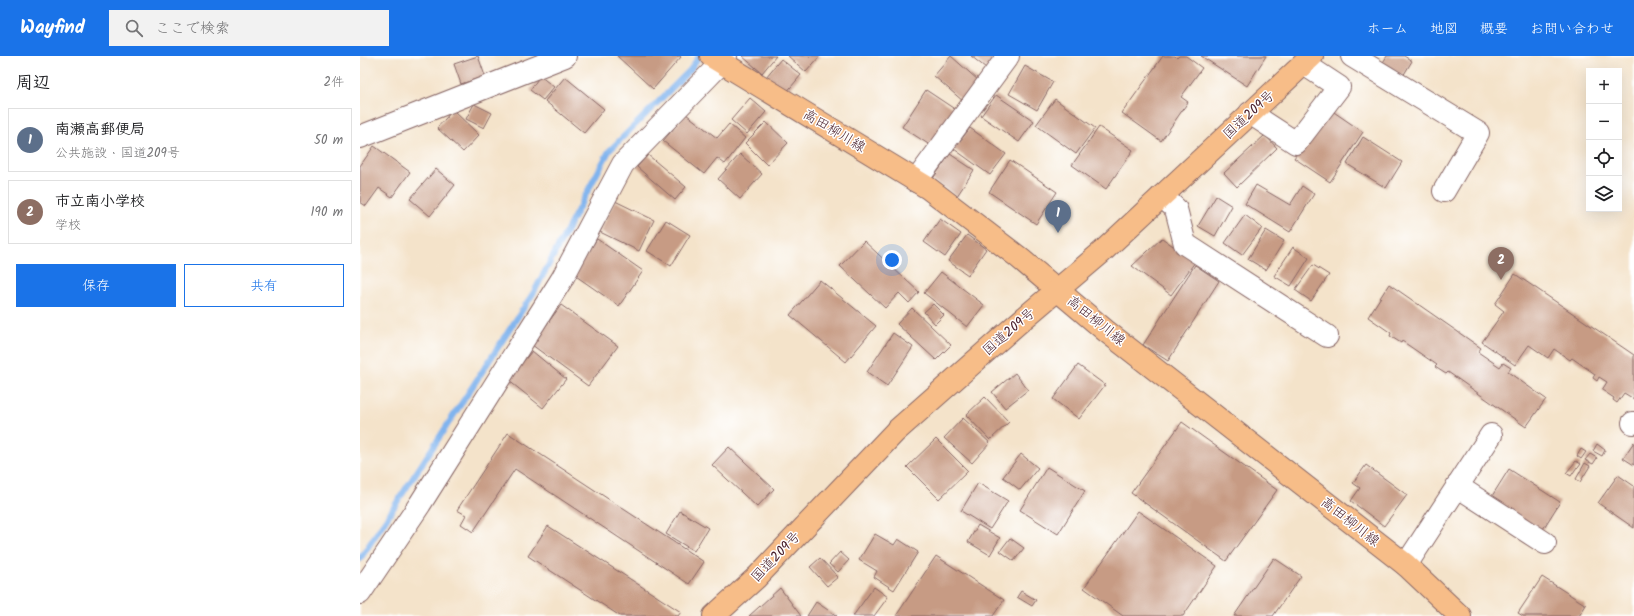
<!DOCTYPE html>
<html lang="ja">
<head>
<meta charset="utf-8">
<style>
  :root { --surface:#fff; --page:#f2f2f2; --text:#202124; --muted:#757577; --line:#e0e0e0; --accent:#1a73e8 }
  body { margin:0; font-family:Kalam,"Klee One",sans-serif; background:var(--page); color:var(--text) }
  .controls { position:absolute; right:12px; top:12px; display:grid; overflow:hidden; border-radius:0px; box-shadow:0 4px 16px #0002 }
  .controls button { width:36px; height:36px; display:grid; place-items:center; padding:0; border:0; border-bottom:1px solid var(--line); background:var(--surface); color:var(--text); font:20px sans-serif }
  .you { position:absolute; left:532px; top:204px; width:14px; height:14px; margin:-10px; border:3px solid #fff; border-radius:50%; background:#1a73e8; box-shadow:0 0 0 6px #1a73e833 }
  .badge { display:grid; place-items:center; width:26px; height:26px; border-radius:50%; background:var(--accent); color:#fff; font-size:13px; font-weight:700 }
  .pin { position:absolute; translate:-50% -33px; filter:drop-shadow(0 1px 2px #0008) }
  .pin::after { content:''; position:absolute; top:21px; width:14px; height:12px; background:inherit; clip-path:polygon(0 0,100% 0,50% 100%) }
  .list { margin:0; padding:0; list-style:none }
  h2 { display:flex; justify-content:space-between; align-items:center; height:52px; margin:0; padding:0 16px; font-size:17px }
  h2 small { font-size:13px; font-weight:400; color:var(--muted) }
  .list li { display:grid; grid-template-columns:26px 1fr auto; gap:12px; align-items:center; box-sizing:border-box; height:64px; margin:0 8px 8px; padding:0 8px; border:1px solid var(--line); border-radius:0px }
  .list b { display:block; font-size:15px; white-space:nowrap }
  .list p { margin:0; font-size:13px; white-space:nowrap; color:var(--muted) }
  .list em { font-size:13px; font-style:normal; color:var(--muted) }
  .actions { display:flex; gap:8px; padding:12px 16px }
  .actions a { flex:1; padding:9px 0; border:1px solid var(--accent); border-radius:0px; text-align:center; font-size:14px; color:var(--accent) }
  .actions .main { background:var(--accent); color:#fff }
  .icon { flex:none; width:22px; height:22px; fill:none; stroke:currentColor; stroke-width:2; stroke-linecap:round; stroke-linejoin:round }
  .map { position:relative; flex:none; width:1274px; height:560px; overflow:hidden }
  header { display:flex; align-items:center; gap:24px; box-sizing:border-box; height:56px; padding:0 20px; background:var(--accent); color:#fff }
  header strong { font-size:19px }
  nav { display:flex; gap:22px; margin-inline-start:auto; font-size:14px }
  .search { width:280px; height:36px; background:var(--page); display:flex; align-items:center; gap:10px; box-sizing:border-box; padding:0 14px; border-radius:0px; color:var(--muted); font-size:15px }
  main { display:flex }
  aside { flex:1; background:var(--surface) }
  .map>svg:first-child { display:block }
</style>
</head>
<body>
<header>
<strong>Wayfind</strong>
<div class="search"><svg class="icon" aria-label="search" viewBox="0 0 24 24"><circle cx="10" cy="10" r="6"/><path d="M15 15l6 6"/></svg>ここで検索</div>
<nav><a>ホーム</a><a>地図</a><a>概要</a><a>お問い合わせ</a></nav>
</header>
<main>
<aside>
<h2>周辺<small>2件</small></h2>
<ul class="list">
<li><span class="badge" style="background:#5c6f8a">1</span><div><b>南瀬高郵便局</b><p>公共施設 · 国道209号</p></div><em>50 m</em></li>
<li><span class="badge" style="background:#8d6e63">2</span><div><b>市立南小学校</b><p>学校</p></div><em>190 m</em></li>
</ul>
<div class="actions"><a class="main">保存</a><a>共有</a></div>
</aside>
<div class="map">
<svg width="1274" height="560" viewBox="0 0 1274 560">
  <rect width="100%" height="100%" fill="#fff"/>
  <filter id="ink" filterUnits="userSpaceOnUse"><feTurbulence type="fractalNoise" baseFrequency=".025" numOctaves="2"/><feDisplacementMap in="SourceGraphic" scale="8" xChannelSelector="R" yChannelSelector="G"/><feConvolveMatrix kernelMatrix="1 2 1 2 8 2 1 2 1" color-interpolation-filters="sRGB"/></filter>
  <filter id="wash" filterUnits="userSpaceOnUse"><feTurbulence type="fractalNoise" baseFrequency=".012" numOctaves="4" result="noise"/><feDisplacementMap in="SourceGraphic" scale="16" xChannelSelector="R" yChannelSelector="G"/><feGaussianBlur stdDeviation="0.9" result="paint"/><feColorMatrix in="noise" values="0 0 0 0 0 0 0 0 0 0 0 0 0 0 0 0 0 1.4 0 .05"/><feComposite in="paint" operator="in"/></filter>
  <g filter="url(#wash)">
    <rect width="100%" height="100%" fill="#f4e3ca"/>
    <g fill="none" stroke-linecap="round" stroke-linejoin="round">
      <!-- stream -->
      <path stroke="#80b4ee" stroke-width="6" d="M0,503L174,236L249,95L330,14L339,0"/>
    </g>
    <g id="blocks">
      <!-- building -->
      <g fill="#c79b84">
        <path d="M118,0L125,20L101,28L94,8Z"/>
        <path d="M257,0H320L321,1L293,33Z"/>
        <path d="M382,0H416L402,17Z"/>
        <path d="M428,0H460L446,16Z"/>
        <path d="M591,0L628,33L611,52L574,20Z"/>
        <path d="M611,0H637L626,12Z"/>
        <path d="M803,0H815L817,2L819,0H826L842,12L821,41L828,46L801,85L762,57Z"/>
        <path d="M841,0H906L887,30Z"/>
        <path d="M1027,0H1044L1052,5L1043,20L1022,8Z"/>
        <path d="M421,3L441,19L426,37L406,21Z"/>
        <path d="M665,10L693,26L677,54L649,38Z"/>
        <path d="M180,20L194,31L183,44L170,34Z"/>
        <path d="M205,21L244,53L224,77L185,45Z"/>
        <path d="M566,34L602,58L579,95L542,71Z"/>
        <path d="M636,39L674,65L659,86L621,60Z"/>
        <path d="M390,42L406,56L387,78L371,64Z"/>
        <path d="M695,43L735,72L716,98L676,69Z"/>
        <path d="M114,48L132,57L124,72L106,63Z"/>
        <path d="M968,52L1003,76L970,126L934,102Z"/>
        <path d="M93,54L119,79L103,96L77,72Z"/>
        <path d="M326,58L357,82L369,68L385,82L365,108L357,102L344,118L303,85Z"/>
        <path d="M406,66L428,87L407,109L385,87Z"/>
        <path d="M739,71L773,94L746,133L712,109Z"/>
        <path d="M610,72L646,98L630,119L594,93Z"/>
        <path d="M905,79L917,92L877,131L864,117Z"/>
        <path d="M1003,81L1042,106L1026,132L987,108Z"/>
        <path d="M14,90L50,116L32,141L19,132L6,150L0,146V110Z"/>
        <path d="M380,98L402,118L380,143L358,123Z"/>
        <path d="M590,98L614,114L597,140L572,124Z"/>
        <path d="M288,99L326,131L315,144L277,111Z"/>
        <path d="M650,104L697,136L676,168L629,136Z"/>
        <path d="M76,113L95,129L70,160L50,143Z"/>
        <path d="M896,129L930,149L942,130L954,138L930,176L885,148Z"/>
        <path d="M856,140L872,150L855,180L838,170Z"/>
        <path d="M255,145L294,164L279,195L240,176Z"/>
        <path d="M885,159L902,172L882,199L865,187Z"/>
        <path d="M580,163L601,178L585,201L564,186Z"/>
        <path d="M306,164L330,179L311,210L287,195Z"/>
        <path d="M906,174L924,185L906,214L888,203Z"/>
        <path d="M607,179L626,193L608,219L588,205Z"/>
        <path d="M802,182L835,206L811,239L772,210Z"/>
        <path d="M237,183L283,215L259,250L213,218Z"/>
        <path d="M504,185L559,236L549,247L539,237L525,252L480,210Z"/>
        <path d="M933,191L949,202L931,230L914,220Z"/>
        <path d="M835,209L859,225L808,305L783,289Z"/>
        <path d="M953,209L969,219L951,245L935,234Z"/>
        <path d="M581,216L624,249L607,271L564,237Z"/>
        <path d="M1155,218L1274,299V343L1264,337L1257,347L1253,344L1254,342L1242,334L1247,326L1239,321L1237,325L1233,322L1235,318L1212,302L1210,304L1194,293L1188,302L1169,289L1155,309L1122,286L1144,255L1135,248Z"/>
        <path d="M460,224L516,270L486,306L430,259Z"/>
        <path d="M1029,228L1121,292L1118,296L1140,311L1143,307L1151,312L1148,316L1186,343L1166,371L1088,316L1086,318L1075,311L1077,309L1042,285L1041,287L1030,280L1031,277L1008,261Z"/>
        <path d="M573,248L584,259L575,268L564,256Z"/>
        <path d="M201,249L258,290L228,330L172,289Z"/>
        <path d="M552,252L591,289L576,304L537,268Z"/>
        <path d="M533,277L553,291L527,330L507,316Z"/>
        <path d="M172,295L206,323L183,352L148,324Z"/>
        <path d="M718,309L745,329L719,363L693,343Z"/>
        <path d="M655,317L668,334L645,352L632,336Z"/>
        <path d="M625,341L649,366L630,384L606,359Z"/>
        <path d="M603,362L630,387L612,407L584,382Z"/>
        <path d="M822,366L917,434L866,505L771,437Z"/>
        <path d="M148,377L344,506L329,528L155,413L113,476L101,468L106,459L97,454Z"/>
        <path d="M576,383L608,415L579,443L547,411Z"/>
        <path d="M1274,386V409L1263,402Z"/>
        <path d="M1237,388L1245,394L1242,400L1233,395Z"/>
        <path d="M369,391L414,433L397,451L352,409Z"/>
        <path d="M1221,393L1226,396L1221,403L1217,400Z"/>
        <path d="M661,398L678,412L660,434L643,421Z"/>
        <path d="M1230,398L1237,402L1233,408L1225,404Z"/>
        <path d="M1216,405L1221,408L1218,412L1217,411L1211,420L1206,417Z"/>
        <path d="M1225,407L1230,410L1220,426L1216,423Z"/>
        <path d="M1006,409L1047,439L1024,470L991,445L1000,432L993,427Z"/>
        <path d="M687,411L725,435L698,478L660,454Z"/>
        <path d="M1149,413L1200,446L1178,481L1127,448Z"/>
        <path d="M1258,419L1274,430V472L1238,447Z"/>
        <path d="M618,427L648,445L630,473L601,455Z"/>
        <path d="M320,455L348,472L334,495L306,478Z"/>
        <path d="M778,455L857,510L823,560H763L724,532Z"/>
        <path d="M618,469L640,482L630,499L608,486Z"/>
        <path d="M188,470L321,556L318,560H260L168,500Z"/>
        <path d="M515,478L534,489L538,483L558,496L534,534L514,521L517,515L499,504Z"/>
        <path d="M650,482L664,492L654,505L640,495Z"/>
        <path d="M480,496L489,504L478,516L469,508Z"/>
        <path d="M576,500L644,544L633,560H536Z"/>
        <path d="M460,502L478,521L467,530L450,511Z"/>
        <path d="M914,502L941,520L913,560H874Z"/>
        <path d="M1182,521L1226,549L1219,560H1163L1158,557Z"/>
        <path d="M514,531L528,541L514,560H493Z"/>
        <path d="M420,532L441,560H389Z"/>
        <path d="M661,535L676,544L672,550L657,541Z"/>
        <path d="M456,546L477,560H447Z"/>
      </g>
    </g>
  </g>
  <g filter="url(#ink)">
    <use href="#blocks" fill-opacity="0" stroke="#866463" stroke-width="1"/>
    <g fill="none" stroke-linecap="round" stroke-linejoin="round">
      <defs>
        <g id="minor">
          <path d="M992,0L1118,77L1084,135"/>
          <path d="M890,57L936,87L979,31L944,8"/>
          <path d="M0,81L205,0"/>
          <path d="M556,125L648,0"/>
          <path d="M802,140L816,153L825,188L967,280"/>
          <path d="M1273,367H1274"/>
          <path d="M1097,430L1185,487"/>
          <path d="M1046,509L1131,379"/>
          <path d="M0,537L60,448L202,223L263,108L361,7L366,0"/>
        </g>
        <path id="major" d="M351,0L568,132L657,200L746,275L1046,509L1100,560"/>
        <path id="highway" d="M354,560L397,521L535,376L656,269L742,196L952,0"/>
      </defs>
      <!-- minor casing -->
      <use href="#minor" stroke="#866463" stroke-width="24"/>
      <!-- major casing -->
      <use href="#major" stroke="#866463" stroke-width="24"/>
      <!-- highway casing -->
      <use href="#highway" stroke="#866463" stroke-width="24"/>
      <!-- minor -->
      <use href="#minor" stroke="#fff" stroke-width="22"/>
      <!-- major -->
      <use href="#major" stroke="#f7bd88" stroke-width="22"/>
      <!-- highway -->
      <use href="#highway" stroke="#f7bd88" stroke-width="22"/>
    </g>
  </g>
  <g text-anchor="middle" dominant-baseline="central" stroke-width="3" stroke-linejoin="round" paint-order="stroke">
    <!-- street labels -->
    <g font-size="14" fill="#4a1f2b" stroke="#fff">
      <text transform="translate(889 59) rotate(-43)">国道209号</text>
      <text transform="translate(474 75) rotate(31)">高田柳川線</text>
      <text transform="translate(736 265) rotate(39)">高田柳川線</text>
      <text transform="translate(649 276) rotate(-41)">国道209号</text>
      <text transform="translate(990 466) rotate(38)">高田柳川線</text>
      <text transform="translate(416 501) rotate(-46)">国道209号</text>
    </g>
  </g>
</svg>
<div class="controls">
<button>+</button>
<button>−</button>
<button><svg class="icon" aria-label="locate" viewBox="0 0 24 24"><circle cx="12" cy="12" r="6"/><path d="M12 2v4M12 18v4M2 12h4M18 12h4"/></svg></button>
<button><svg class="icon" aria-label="layers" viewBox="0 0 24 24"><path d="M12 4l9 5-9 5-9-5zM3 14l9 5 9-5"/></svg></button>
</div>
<div class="you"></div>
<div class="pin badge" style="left:698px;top:177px;background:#5c6f8a">1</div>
<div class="pin badge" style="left:1141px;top:224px;background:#8d6e63">2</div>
</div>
</main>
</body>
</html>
